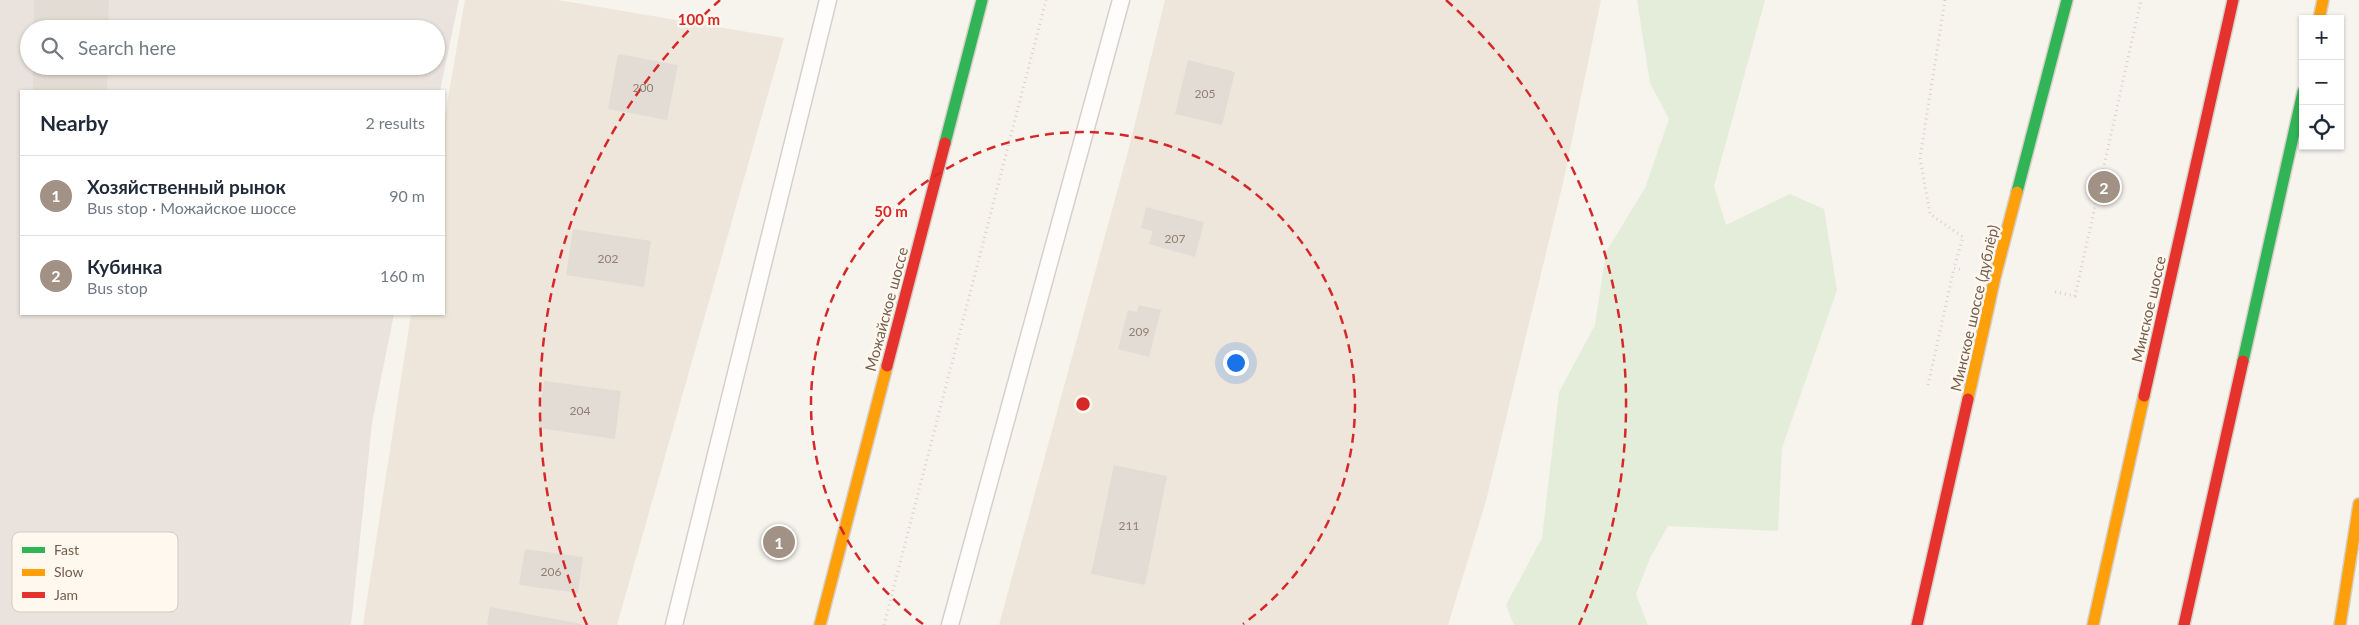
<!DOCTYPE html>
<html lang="en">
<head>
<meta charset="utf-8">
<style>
  :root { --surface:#fff; --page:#f2f2f3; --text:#1f2937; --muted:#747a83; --line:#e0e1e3; --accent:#a29286 }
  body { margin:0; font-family:Lato,sans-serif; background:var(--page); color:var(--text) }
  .controls { position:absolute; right:15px; top:15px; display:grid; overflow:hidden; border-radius:0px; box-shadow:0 1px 4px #0004 }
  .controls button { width:45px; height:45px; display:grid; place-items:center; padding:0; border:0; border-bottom:1px solid var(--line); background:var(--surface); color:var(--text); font:25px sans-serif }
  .you { position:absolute; left:1235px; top:362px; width:18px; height:18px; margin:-12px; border:4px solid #fff; border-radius:50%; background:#1a73e8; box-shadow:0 0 0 8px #1a73e833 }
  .badge { display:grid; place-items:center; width:32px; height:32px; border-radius:50%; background:var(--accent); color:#fff; font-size:16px; font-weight:700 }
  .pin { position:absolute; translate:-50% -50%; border:2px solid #fff; box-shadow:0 1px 5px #0006 }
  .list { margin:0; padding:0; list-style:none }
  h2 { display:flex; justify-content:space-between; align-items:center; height:65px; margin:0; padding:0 20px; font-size:21px }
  h2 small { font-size:16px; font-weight:400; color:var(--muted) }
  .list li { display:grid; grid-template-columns:32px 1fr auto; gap:15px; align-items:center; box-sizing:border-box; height:80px; padding:0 20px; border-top:1px solid var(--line) }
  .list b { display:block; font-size:19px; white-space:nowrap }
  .list p { margin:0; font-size:16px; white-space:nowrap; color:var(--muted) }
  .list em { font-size:16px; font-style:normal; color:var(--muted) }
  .icon { flex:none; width:28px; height:28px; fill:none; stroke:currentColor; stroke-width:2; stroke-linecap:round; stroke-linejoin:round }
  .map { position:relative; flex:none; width:2359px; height:625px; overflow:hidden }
  .search { position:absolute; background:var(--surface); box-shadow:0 1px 4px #0004; left:20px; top:20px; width:425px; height:55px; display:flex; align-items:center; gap:12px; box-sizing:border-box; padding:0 18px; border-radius:28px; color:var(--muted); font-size:19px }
  .panel { position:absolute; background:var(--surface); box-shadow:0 1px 4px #0004; left:20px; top:90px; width:425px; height:225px; border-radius:0px }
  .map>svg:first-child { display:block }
</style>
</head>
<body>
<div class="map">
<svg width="2359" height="625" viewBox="0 0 2359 625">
  <rect width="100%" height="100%" fill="#f7f3ed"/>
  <!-- residential -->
  <g fill="#efe6db">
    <path d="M465,0H558L784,38L617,625H363L411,314H444V121Z"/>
    <path d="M1165,0H1601L1563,183L1486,501L1448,625H999L1130,144Z"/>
  </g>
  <!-- industrial -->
  <path fill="#eae3dd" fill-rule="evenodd" d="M0,0H459L440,91H21V314H394L372,423L351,625H0ZM29,29H436V66H29Z"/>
  <!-- green -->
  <path fill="#e4edd9" d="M1637,0H1765L1714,186L1726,225L1790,194L1824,209L1837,290L1782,448L1778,531L1668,526L1650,558L1636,594L1648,625H1514L1506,605L1542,538L1559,392L1595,325L1606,252L1645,188L1669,119L1650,83Z"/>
  <!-- building -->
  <g fill="#e3dcd4">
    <path d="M34,0H109L108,29H34Z"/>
    <path d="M618,54L678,65L667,120L608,109Z"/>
    <path d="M1188,60L1235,72L1222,125L1175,114Z"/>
    <path d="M33,66H108L107,91H33Z"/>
    <path d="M1146,207L1204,222L1195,257L1149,244L1153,231L1141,228Z"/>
    <path d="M573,229L651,241L644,287L566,275Z"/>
    <path d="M1139,305L1161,310L1149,357L1118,349L1128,310L1137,312Z"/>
    <path d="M544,381L621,391L615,439L538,428Z"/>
    <path d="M1114,465L1167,476L1145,585L1091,574Z"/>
    <path d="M525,549L583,557L578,593L519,585Z"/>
    <path d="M490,607L582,624V625H487Z"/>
  </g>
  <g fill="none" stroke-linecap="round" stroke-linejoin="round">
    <defs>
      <g id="lane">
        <path d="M674,625L828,0"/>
        <path d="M950,625L1121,0"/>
      </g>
      <g id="fast">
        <path d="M945,143L982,0"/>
        <path d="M2017,192L2067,0"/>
        <path d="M2243,361L2303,92"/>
      </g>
      <g id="slow">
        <path d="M2319,19L2323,0"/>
        <path d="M1968,399L1995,277L2017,192"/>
        <path d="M820,625L887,366"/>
        <path d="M2093,625L2144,396"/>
        <path d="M2340,625L2359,504"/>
      </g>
      <g id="jam">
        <path d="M887,366L945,143"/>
        <path d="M2144,396L2233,0"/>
        <path d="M1917,625L1968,399"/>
        <path d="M2184,625L2243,361"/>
      </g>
    </defs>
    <!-- lane casing -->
    <use href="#lane" stroke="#d6d0cb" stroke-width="19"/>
    <!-- fast casing -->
    <use href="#fast" stroke="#d5cfc8" stroke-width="14"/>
    <!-- slow casing -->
    <use href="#slow" stroke="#d5cfc8" stroke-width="14"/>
    <!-- jam casing -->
    <use href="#jam" stroke="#d5cfc8" stroke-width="14"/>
    <!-- path -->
    <g stroke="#d8d1cc" stroke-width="3" stroke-dasharray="1 4" stroke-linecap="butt">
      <path d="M1945,0L1920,158L1930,214L1963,237L1954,268"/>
      <path d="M2055,292L2075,296L2141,0"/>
      <path d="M1928,385L1954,268L1963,270"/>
      <path d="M884,625L1046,0"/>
    </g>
    <!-- lane -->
    <use href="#lane" stroke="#fefdfc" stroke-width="16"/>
    <!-- fast -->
    <use href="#fast" stroke="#30b455" stroke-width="11"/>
    <!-- slow -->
    <use href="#slow" stroke="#ff9f0a" stroke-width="11"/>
    <!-- jam -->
    <use href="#jam" stroke="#e5322d" stroke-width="11"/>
  </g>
  <!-- distance rings -->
  <g fill="none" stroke="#d62828" stroke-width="2.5" stroke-dasharray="9 6">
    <path d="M923 624A272 272 0 1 1 1243 624"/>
    <path d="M587 625A543 543 0 0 1 720 0M1446 0A543 543 0 0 1 1579 625"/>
  </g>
  <g text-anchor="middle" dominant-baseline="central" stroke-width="5" stroke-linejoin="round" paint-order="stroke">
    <!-- number labels -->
    <g font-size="12" fill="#927f72">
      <text x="643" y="87">200</text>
      <text x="1205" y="93">205</text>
      <text x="1175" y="238">207</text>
      <text x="608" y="258">202</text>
      <text x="1139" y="331">209</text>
      <text x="580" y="410">204</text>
      <text x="1129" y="525">211</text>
      <text x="551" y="571">206</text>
    </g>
    <!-- street labels -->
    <g font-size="15" fill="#745d4e" stroke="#fef8ef">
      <text transform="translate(1974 308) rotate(-77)">Минское шоссе (дублёр)</text>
      <text transform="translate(886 309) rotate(-75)">Можайское шоссе</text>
      <text transform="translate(2148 309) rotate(-77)">Минское шоссе</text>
    </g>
  </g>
  <!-- legend -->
  <rect x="12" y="532" width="166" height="80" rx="8" fill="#fef8ef" stroke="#d5cabf" stroke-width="1"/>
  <rect x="22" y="547" width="23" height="6" fill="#30b455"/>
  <rect x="22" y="569" width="23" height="7" fill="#ff9f0a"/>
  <rect x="22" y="592" width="23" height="6" fill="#e5322d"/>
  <g font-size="14" fill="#745d4e">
    <text x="54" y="555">Fast</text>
    <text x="54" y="577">Slow</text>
    <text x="54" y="600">Jam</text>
  </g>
  <circle cx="1083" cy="404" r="8" fill="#d62828" stroke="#fef8ef" stroke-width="2.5"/>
  <g font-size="15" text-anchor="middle" font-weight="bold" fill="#d62828" stroke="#fef8ef" stroke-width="5" stroke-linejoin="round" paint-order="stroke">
    <text x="699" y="25">100 m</text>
    <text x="891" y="217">50 m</text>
  </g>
</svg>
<div class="controls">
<button>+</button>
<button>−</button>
<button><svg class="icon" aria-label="locate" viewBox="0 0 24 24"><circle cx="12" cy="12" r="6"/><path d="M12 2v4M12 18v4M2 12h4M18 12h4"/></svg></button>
</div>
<div class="you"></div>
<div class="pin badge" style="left:779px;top:542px">1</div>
<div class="pin badge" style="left:2104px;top:187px">2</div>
<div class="search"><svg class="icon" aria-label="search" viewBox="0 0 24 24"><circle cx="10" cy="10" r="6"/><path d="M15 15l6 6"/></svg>Search here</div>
<section class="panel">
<h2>Nearby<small>2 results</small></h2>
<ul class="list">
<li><span class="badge">1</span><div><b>Хозяйственный рынок</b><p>Bus stop · Можайское шоссе</p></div><em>90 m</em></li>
<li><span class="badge">2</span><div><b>Кубинка</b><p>Bus stop</p></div><em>160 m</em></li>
</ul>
</section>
</div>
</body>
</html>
